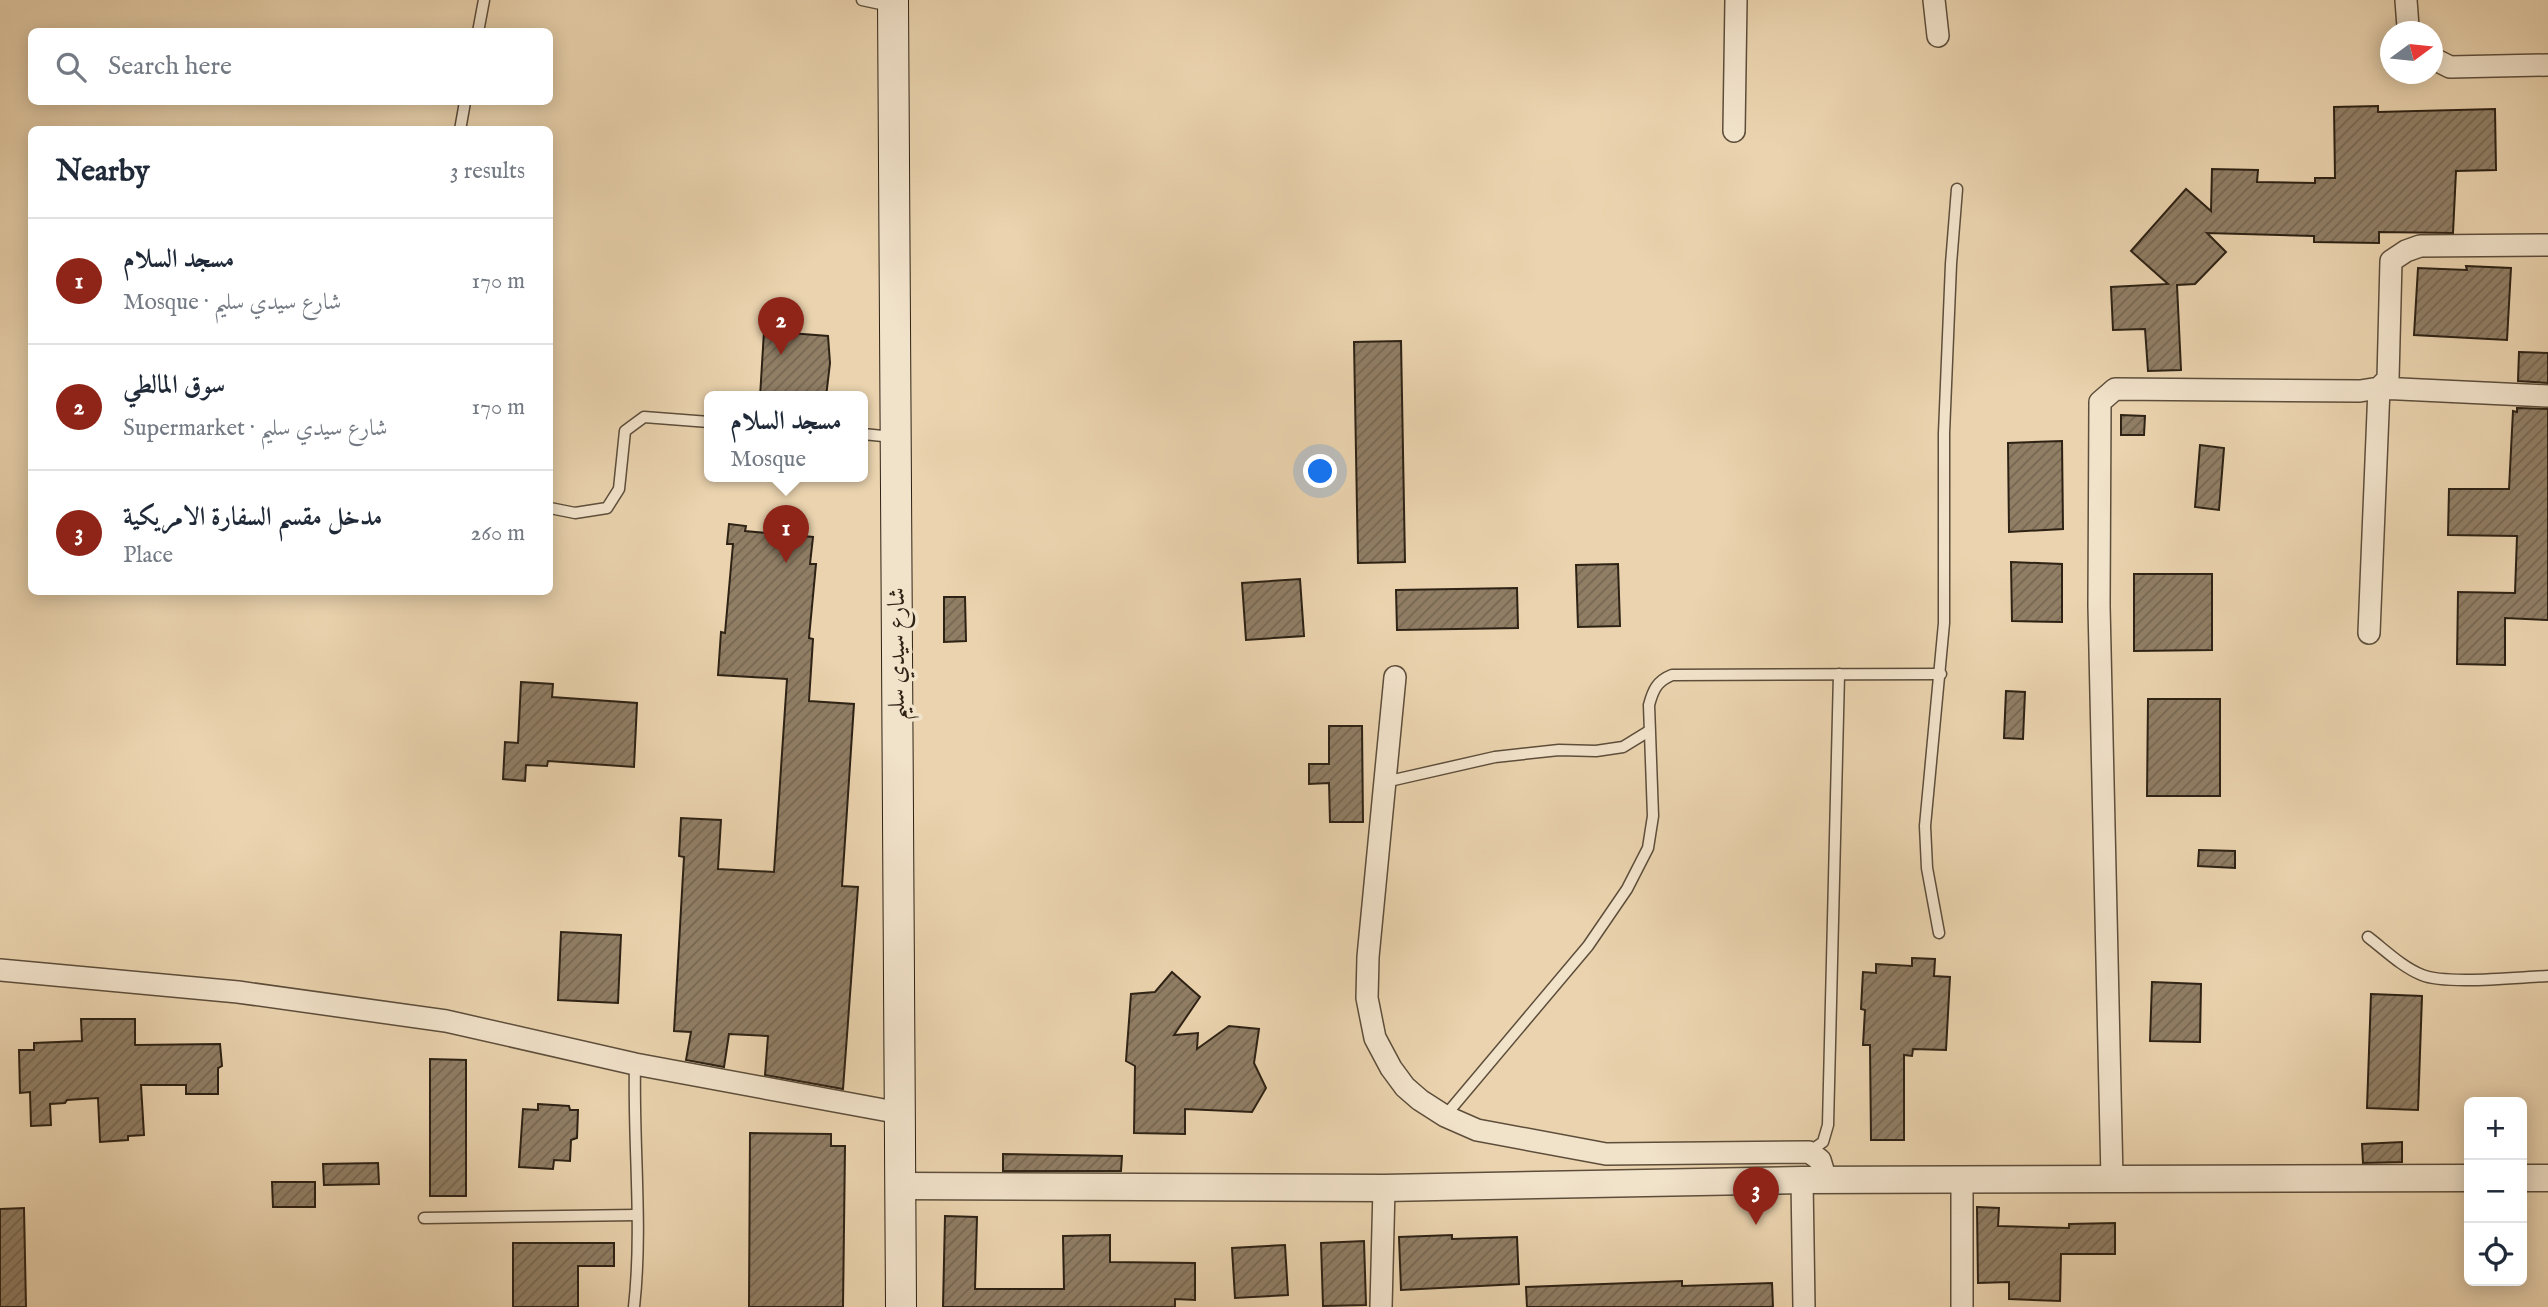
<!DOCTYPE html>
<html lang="en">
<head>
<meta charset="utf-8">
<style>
  :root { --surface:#fff; --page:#f6f6f7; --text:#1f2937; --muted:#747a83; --line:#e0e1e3; --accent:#8f2418 }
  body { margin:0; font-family:"IM FELL English",Amiri,serif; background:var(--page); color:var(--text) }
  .controls { position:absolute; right:21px; bottom:21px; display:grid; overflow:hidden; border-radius:10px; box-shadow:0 4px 18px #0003 }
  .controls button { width:63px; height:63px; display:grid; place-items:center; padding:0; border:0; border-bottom:2px solid var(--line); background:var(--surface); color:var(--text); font:35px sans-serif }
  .compass { position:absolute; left:2380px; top:21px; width:63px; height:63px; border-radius:50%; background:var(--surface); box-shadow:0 4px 18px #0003; rotate:75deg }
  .you { position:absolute; left:1321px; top:472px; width:24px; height:24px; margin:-18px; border:5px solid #fff; border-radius:50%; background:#1a73e8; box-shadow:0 0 0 10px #1a73e833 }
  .badge { display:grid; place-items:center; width:46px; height:46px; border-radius:50%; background:var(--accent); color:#fff; font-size:23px; font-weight:700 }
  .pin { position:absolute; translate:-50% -58px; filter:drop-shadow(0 2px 4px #0008) }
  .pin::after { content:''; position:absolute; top:37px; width:24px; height:21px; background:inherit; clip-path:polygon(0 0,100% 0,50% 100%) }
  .popup { position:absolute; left:704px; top:391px; width:164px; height:91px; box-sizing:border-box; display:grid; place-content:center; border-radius:10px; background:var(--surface); filter:drop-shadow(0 2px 5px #0005); font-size:23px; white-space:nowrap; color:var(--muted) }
  .popup b { font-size:26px; color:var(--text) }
  .popup::after { content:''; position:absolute; left:50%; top:100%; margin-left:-14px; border:14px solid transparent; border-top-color:var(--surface) }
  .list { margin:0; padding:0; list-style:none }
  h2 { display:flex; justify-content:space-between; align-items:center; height:91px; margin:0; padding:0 28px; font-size:30px }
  h2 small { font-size:23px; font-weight:400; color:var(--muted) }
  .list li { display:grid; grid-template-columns:46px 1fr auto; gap:21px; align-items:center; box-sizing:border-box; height:126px; padding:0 28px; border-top:2px solid var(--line) }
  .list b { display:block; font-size:26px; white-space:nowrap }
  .list p { margin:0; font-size:23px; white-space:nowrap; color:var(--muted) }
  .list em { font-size:23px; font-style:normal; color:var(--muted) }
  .icon { flex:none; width:38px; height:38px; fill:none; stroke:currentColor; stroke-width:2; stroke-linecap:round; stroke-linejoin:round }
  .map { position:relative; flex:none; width:2548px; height:1307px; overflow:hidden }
  .search { position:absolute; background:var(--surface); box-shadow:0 4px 18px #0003; left:28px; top:28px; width:525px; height:77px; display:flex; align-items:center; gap:18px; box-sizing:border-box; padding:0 24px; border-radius:10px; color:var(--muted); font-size:26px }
  .panel { position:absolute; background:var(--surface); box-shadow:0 4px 18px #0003; left:28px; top:126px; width:525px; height:469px; border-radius:10px }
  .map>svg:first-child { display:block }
</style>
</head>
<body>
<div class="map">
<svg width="2548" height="1307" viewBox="0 0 2548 1307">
  <defs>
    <pattern id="building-hatch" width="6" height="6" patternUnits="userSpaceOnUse" patternTransform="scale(1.75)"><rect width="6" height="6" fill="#907e65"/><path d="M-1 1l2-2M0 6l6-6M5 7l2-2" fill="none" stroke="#766752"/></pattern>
  </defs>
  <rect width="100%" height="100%" fill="#ead3ae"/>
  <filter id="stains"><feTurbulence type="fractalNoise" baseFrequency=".00286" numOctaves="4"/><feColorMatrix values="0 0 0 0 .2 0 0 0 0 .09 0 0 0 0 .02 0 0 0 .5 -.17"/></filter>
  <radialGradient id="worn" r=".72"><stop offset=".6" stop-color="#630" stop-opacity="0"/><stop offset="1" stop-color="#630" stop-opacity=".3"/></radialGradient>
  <!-- building -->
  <g fill="url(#building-hatch)" stroke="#2e2215" stroke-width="2">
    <path d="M2378,106V112L2495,109L2496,170L2456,171L2453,233L2379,232V243L2314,242V236L2207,233L2226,252L2195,284L2177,285L2181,370L2148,371L2145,329L2113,330L2111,287L2168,284L2131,251L2186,189L2211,211L2212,169L2258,170L2257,182L2315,183V178H2335L2334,107Z"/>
    <path d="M2466,266L2511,268L2507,340L2414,335L2418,268L2467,270Z"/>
    <path d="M764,331L828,336L830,363L826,397H760Z"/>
    <path d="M1401,341L1405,562L1358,563L1354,342Z"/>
    <path d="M2519,352L2548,353V383L2518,381Z"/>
    <path d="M2517,408L2548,409V620L2505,618V665L2457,664L2458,592L2515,593L2517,536L2448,535L2449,489H2509L2513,411L2517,412Z"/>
    <path d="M2121,415L2145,416L2144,435H2121Z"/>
    <path d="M2062,441L2063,529L2009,532L2008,443Z"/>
    <path d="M2200,445L2224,448L2219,510L2195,507Z"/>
    <path d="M729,524L746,526L745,531L813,537L810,564H816L809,638L813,639L809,701L854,704L842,886L858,887L843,1089L765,1075L768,1036L729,1034L724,1067L686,1060L691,1032L674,1031L684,857L679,856L681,818L721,820L718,869L774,872L787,679L718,675L721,632L725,633L733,544H727Z"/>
    <path d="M2011,562L2062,564V622L2012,621Z"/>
    <path d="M1618,564L1620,626L1578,627L1576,565Z"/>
    <path d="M2134,574H2212V650L2134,651Z"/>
    <path d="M1300,579L1304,636L1246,640L1242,583Z"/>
    <path d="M1517,588L1518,628L1397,630L1396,590Z"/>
    <path d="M944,597H965L966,641L944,642Z"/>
    <path d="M521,682L553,684L552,697L637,703L634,767L548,761L547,766L526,765L525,781L503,779L505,742L518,743Z"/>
    <path d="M2006,691L2025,692L2023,739L2004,738Z"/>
    <path d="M2148,699H2220V796H2147Z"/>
    <path d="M1329,726H1362L1363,822H1330L1329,783L1309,784V764H1329Z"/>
    <path d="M2199,850L2235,851V868L2198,866Z"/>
    <path d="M561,932L621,935L618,1003L558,1000Z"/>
    <path d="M1912,958L1935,959L1934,976L1950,977L1946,1050L1913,1049L1912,1056L1904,1055V1140H1871L1870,1045H1863L1865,1010L1861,1009L1863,972L1876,973V964L1912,966Z"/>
    <path d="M1172,972L1200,997L1174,1035L1198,1033L1197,1049L1229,1026L1259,1029L1254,1063L1266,1088L1252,1112L1185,1109V1134L1134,1133L1135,1066L1126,1061L1131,994L1155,992Z"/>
    <path d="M2152,982L2201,984L2200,1042L2150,1041Z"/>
    <path d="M2371,994L2422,996L2418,1110L2367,1108Z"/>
    <path d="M81,1019H135V1045L220,1044L222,1066L218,1068V1094H186V1085H141L144,1135L128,1136V1140L100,1142L98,1098L67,1100L65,1103L50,1104L51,1125L31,1126L30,1092L20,1093L19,1050H34V1043L82,1041Z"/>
    <path d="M430,1059L466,1060V1196H430Z"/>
    <path d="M538,1104L569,1106L570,1110H578L577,1138L571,1140L570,1161L554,1160L553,1169L519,1167L523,1109L538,1110Z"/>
    <path d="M750,1133L831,1134V1146H845L843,1307H749Z"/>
    <path d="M2402,1142V1162L2363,1163L2362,1144Z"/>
    <path d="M1003,1154L1122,1156L1121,1171H1003Z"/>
    <path d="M378,1163L379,1184L324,1185L323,1164Z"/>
    <path d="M272,1182H315V1207H273Z"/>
    <path d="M1977,1207L1999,1208L1998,1226L2069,1228V1224L2115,1223V1254H2061L2060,1301L2009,1299V1282L1978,1283Z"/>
    <path d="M24,1208L26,1307H0V1209Z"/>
    <path d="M945,1216L977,1217L975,1289H1064L1063,1236L1110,1235V1262L1195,1263V1300L1175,1299V1307H943Z"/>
    <path d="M1452,1235V1239L1517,1237L1519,1284L1401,1290L1399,1237Z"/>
    <path d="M1364,1241L1366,1305L1323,1306L1321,1243Z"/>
    <path d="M513,1243H614V1266H578V1307H513Z"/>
    <path d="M1285,1245L1288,1295L1235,1298L1232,1248Z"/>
    <path d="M1682,1281V1286L1772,1283L1773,1307H1527L1526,1287Z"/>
  </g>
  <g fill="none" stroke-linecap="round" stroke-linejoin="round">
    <defs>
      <g id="service">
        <path d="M862,0L890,6"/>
        <path d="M478,32L484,0"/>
        <path d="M460,130L465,102"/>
        <path d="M863,434L893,437"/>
        <path d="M550,508L575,513L607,508L619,489L625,431L644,417L709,422"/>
        <path d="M1385,782L1495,757L1559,750L1596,751L1623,747L1649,731"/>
        <path d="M1939,933L1927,868L1925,826L1944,623V433L1951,264L1957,189"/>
        <path d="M2368,937C2385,950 2402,967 2422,975C2446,985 2519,977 2548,976"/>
        <path d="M1445,1116L1588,946L1627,889L1648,848L1653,816L1649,705C1653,690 1657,681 1672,675L1941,674"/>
        <path d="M1809,1152L1823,1142L1828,1125L1839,674"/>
        <path d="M424,1218L637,1215"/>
        <path d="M634,1307C643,1226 633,1145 635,1064"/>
      </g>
      <g id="minor">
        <path d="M1934,0L1938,36"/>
        <path d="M2406,0L2408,27L2410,32"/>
        <path d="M2432,58L2450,67L2548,65"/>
        <path d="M1734,131L1736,0"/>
        <path d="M2369,633L2379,388L2548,396"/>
        <path d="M1395,677L1368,957L1367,998L1375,1038L1391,1068L1405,1087L1420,1100L1445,1116L1477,1130L1606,1154L1809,1152L1820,1160L1826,1180"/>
        <path d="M0,970L238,992L446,1021L635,1064L900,1113"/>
        <path d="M2112,1179L2099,606L2100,402L2115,389L2360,391L2379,388L2388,379L2391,261L2406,251L2420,246L2548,245"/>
        <path d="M1802,1180L1804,1307"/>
        <path d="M1381,1307L1384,1188"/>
        <path d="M1962,1307V1180"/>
      </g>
      <g id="tertiary">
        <path d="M2522,1178H2548"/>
        <path d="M900,1186L1384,1188L1802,1180L2469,1178"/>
      </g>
      <path id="secondary" d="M893,0L901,1307"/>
    </defs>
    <!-- service casing -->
    <use href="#service" stroke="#5d4e3b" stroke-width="13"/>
    <!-- minor casing -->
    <use href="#minor" stroke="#5d4e3b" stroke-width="24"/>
    <!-- tertiary casing -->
    <use href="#tertiary" stroke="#5d4e3b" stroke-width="29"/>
    <!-- secondary casing -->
    <use href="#secondary" stroke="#2e2215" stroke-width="32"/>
    <!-- service -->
    <use href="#service" stroke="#f1e2ca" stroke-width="10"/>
    <!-- minor -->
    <use href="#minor" stroke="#f1e2ca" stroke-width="21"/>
    <!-- tertiary -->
    <use href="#tertiary" stroke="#f1e2ca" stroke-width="26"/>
    <!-- secondary -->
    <use href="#secondary" stroke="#f1e2ca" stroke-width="30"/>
  </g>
  <g text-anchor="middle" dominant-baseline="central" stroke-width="7" stroke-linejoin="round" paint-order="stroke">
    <!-- street labels -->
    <g font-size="24" fill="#2e2215" stroke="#f1e2ca">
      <text transform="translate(897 654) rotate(-90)">شارع سيدي سليم</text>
    </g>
  </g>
  <rect width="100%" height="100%" filter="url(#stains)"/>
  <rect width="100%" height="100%" fill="url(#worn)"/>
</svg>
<div class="controls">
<button>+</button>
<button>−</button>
<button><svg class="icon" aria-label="locate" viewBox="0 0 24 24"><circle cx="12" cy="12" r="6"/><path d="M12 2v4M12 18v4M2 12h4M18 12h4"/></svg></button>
</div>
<svg class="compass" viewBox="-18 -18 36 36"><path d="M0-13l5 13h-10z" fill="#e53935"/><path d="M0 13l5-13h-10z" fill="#747a83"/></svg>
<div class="you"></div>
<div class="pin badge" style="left:786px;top:563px">1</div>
<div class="popup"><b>مسجد السلام</b>Mosque</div>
<div class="pin badge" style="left:781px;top:355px">2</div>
<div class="pin badge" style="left:1756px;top:1225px">3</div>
<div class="search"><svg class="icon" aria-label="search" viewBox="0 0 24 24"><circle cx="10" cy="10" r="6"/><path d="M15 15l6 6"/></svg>Search here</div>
<section class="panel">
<h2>Nearby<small>3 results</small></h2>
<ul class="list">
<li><span class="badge">1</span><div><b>مسجد السلام</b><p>Mosque · شارع سيدي سليم</p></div><em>170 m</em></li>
<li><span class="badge">2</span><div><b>سوق المالطي</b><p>Supermarket · شارع سيدي سليم</p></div><em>170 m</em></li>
<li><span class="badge">3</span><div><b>مدخل مقسم السفارة الامريكية</b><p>Place</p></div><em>260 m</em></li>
</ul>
</section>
</div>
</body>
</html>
